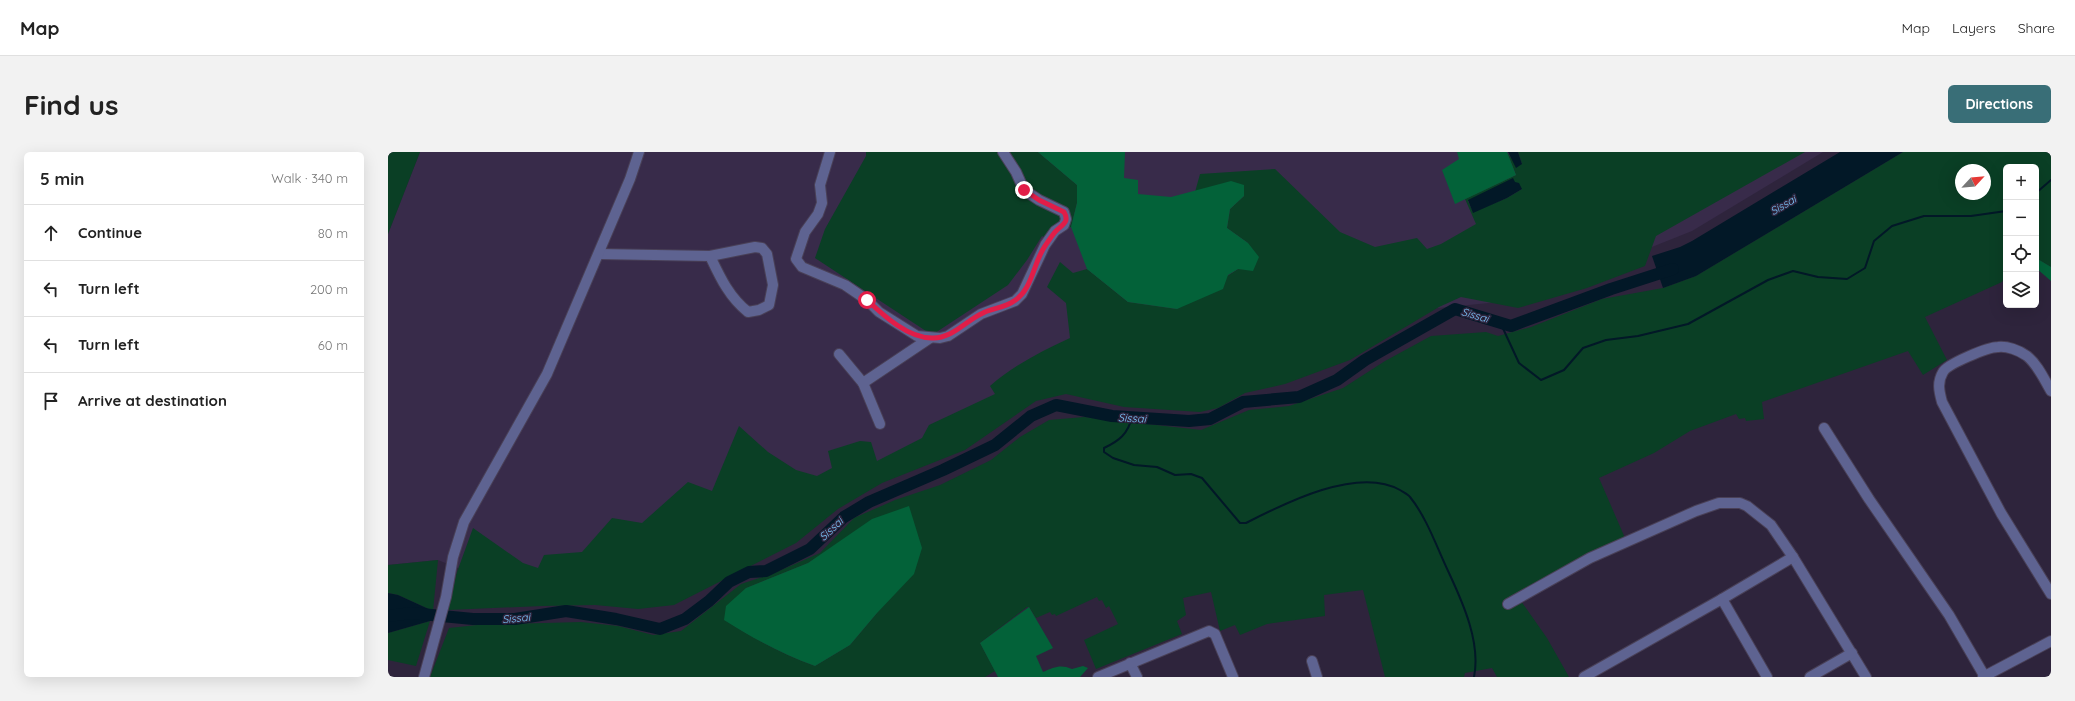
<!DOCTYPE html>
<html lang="en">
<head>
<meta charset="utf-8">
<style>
  :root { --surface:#fff; --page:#f2f2f2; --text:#222; --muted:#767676; --line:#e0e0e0; --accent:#396e77 }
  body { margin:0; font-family:Quicksand,sans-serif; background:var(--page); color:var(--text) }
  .controls { position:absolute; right:12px; top:12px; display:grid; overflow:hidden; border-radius:6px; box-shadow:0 4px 16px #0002 }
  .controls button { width:36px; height:36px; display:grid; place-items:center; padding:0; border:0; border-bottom:1px solid var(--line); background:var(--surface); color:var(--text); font:20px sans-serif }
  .compass { position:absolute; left:1567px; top:12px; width:36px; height:36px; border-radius:50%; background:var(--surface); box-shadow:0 4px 16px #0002; rotate:64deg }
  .stop { position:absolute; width:12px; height:12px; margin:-9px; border:3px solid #e11d48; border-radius:50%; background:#fff }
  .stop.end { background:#e11d48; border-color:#fff; box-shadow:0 1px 4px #0008 }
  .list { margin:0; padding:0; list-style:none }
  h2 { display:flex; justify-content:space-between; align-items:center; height:52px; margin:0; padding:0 16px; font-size:17px }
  h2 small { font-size:13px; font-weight:400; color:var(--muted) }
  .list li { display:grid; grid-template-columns:26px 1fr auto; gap:12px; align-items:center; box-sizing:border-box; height:56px; padding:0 16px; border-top:1px solid var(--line) }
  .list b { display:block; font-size:15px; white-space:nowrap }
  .list em { font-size:13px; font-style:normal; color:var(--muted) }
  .icon { flex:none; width:22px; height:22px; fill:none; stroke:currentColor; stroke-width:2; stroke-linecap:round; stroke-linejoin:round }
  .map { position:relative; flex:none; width:1663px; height:525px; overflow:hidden; border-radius:6px }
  header { display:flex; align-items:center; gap:24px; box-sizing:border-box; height:56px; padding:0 20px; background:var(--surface); border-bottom:1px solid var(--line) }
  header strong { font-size:19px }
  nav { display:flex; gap:22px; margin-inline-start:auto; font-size:14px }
  .intro { display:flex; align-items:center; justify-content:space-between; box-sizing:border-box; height:96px; padding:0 24px }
  h1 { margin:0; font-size:28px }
  .button { padding:10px 18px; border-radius:6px; background:var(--accent); color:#fff; font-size:14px; font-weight:700 }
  main { display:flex; gap:24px; padding:0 24px }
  aside { flex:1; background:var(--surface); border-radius:6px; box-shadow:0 4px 16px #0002 }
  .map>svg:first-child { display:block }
</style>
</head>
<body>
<header>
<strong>Map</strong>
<nav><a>Map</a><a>Layers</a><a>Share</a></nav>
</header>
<div class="intro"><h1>Find us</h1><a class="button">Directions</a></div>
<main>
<aside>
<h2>5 min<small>Walk · 340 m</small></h2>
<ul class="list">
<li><svg class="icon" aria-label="ahead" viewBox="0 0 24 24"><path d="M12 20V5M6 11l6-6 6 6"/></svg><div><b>Continue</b></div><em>80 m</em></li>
<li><svg class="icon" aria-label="left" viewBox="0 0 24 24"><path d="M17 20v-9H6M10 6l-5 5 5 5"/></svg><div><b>Turn left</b></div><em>200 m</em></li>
<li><svg class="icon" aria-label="left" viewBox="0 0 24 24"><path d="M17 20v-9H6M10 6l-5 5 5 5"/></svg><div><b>Turn left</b></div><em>60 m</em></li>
<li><svg class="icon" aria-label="arrive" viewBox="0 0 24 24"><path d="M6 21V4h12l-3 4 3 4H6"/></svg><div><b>Arrive at destination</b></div></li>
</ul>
</aside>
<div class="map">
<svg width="1663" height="525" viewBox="0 0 1663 525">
  <rect width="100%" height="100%" fill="#2e243c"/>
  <!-- built -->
  <path fill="#382b4a" d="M32,0H1435L1304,79L1131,148L1030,158L675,233L491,328L131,441L50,408L0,413V82Z"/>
  <!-- green -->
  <g fill="#0a3f25" fill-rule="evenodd">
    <path d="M0,0H32L0,82Z"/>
    <path d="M478,0H650L689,33V51L683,75L666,79L659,87L654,84L639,108L620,133L544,183L427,106L437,77L478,4Z"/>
    <path d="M1119,0L1123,6L1134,12L1130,0H1417L1268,84L1257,114L1199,136L1130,156L1073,145L1051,155L962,208L897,232L857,241L830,256L812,260L736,255L678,242L648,249L577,298L494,331L450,357L408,391L286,453L250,457L207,453L154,454L60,458L69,420L85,376L135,411L150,416L156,403L194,400L224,366L254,371L300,330L324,339L351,274L380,300L408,318L429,324L444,316L440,299L472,289L483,290L489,309L534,286L541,273L607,242L602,234C626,213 654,199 682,186L678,151L659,135L672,110L685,121L699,117L740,150L789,157L850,117L860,91L839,76L842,57L856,44L817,37L807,40L812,22L887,17L952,80L987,95L1029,86L1039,97L1053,92L1088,72L1077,47L1128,23ZM1134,37L1119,46L1085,60L1080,49L1103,38Z"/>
    <path d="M1515,0H1663V115L1648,106V15H1618V123L1614,130L1537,165L1559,208L1535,223L1520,199L1374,250L1376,267L1358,269L1357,266L1351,267L1348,262L1302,279L1266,301L1211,326L1237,386L1128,442L1159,486L1181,525H1109L1104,516L1077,521L1076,525H997L975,438L936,443L937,464L879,472L852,483L847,473L832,479L823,440L795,446L798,463L789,469L794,482L708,517L696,488L730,472L721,454L718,456L714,448L711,449L709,445L668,464L667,462L664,463L662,460L648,466L641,455H639L592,491L607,519L597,525H42L61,476L89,473L193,470L230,474L265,483L293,479L353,432L384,422L432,401L466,366L507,348L552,333L603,308L632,285L661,268L696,265L813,278L861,258L901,254L955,236L997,209L1043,184L1098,180L1110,184L1143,175L1214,147L1275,136L1308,124ZM1573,18H1597V42H1573ZM449,392L489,461L462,493L427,514C394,502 366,487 337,468L358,436L420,411Z"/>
    <path d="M50,408L45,459L10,443L0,441V413Z"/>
    <path d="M42,469L28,514L0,508V481Z"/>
  </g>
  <!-- forest -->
  <g fill="#036239">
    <path d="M650,0H737L736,26L750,28V42L783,45L843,29L856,33V44L842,57L839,76L860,91L871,105L865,119L850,117L840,123L835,137L789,157L740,150L699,117L683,75L689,51V33Z"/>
    <path d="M1069,0H1119L1128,23L1067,52L1054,18L1071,7Z"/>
    <path d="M1648,106L1663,115V129L1648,116Z"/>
    <path d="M521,354L534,396L526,422L489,461L462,493L427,514C394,502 366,487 336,468L338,454L358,436L420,411L484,367Z"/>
    <path d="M641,455L665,496L648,504L655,520C666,515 673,512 684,517L695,514L700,516L692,525H610L592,491Z"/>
  </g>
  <!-- water -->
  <g fill="#021827">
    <path d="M1120,0H1130L1134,12L1128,16Z"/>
    <path d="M1452,0H1515L1308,124L1275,136L1264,104L1292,95L1304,89Z"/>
    <path d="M1125,26L1127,30L1131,31L1134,37L1119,46L1085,61L1080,48Z"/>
    <path d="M0,441L10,443L45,459L42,469L0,481Z"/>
  </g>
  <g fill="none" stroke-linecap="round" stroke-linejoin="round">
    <!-- stream -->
    <g stroke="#021827" stroke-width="2">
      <path d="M1648,41L1663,28"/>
      <path d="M1112,170L1131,211L1153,228L1176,218L1195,196L1218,188L1250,184L1300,172L1380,128L1405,119L1430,125L1459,127L1477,116L1486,89L1504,74L1536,64H1583L1618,59"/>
      <path d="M744,265C740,282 731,289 716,296V300L725,306L746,313L769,315L787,323L803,322L814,326L852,371H858C897,351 970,314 1012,338C1015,340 1020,342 1022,345C1039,366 1049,396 1061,421C1075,451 1093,491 1086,525"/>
    </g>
    <!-- river -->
    <path stroke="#021827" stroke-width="12" d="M0,464L23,461L85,467H127L178,459L228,467L272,477L297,467L321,449L341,430L361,420L378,419L422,397L456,365L481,350L555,318L607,293L643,264L668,253L724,264L801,269L822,267L855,250L911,245L949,228L977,208L1067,157L1123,174L1223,137L1285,117"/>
    <defs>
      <g id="minor">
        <path d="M442,0L432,33L434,51L430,62L417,80L408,107L414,115L457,133L479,148L491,160L529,184L552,186L560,184L593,162L627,149L634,142L657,93L667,79L676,73L678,67L676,60L651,48L636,38L628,20L615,0"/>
        <path d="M211,102L322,104L367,95L374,96L379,102L385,133L381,153L371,158L360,160C341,145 332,125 322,104"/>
        <path d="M451,202L475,231"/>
        <path d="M1663,239C1656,227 1650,213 1639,204C1631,198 1619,194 1610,195C1600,195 1559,212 1555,220C1549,230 1551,239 1554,250L1613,361L1663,442"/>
        <path d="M492,272L475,231L542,186"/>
        <path d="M1436,276L1481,347L1561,463L1597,525"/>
        <path d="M1120,452L1202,406L1308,359L1331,351H1352L1359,354L1383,373L1405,405L1478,525"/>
        <path d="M924,509L929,525"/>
        <path d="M742,511L749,525"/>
        <path d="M36,525L58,445L65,405L76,370L159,222L242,27L251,0"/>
        <path d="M710,525L821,479L827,482L845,525"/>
        <path d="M1196,525L1334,447"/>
        <path d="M1379,525L1334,447L1405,405"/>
        <path d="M1422,525L1464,501"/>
        <path d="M1595,525L1663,489"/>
      </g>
    </defs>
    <!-- minor casing -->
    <use href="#minor" stroke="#494057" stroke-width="12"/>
    <!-- minor -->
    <use href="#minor" stroke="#5e6391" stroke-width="10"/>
  </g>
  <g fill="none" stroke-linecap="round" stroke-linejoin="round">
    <!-- route -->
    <path stroke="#e11d48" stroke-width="5" d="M479,148C496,164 520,186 544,186C564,187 577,169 595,161C604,156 617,156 626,149C645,137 645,111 657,94C660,90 664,83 668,79C674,73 682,70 676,60L651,48L636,38"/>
  </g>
  <g text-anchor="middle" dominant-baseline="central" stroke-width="3" stroke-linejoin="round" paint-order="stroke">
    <!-- water labels -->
    <g font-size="11" font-style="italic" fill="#7ac7fc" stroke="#2e243c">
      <text transform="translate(1395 53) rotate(-30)">Sissai</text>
      <text transform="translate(1087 163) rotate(16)">Sissai</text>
      <text transform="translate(744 266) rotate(3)">Sissai</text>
      <text transform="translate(443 377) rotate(-43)">Sissai</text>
      <text transform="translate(128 466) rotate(-5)">Sissai</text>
    </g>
  </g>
</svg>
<div class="controls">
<button>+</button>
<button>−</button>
<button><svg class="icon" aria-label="locate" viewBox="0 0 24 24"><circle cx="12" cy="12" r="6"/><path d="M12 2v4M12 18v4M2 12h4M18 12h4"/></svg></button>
<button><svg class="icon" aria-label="layers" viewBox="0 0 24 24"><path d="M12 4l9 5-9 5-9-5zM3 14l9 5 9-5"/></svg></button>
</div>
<svg class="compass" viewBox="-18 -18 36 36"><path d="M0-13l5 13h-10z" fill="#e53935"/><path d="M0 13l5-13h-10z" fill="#767676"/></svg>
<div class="stop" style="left:479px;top:148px"></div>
<div class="stop end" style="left:636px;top:38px"></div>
</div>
</main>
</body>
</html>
